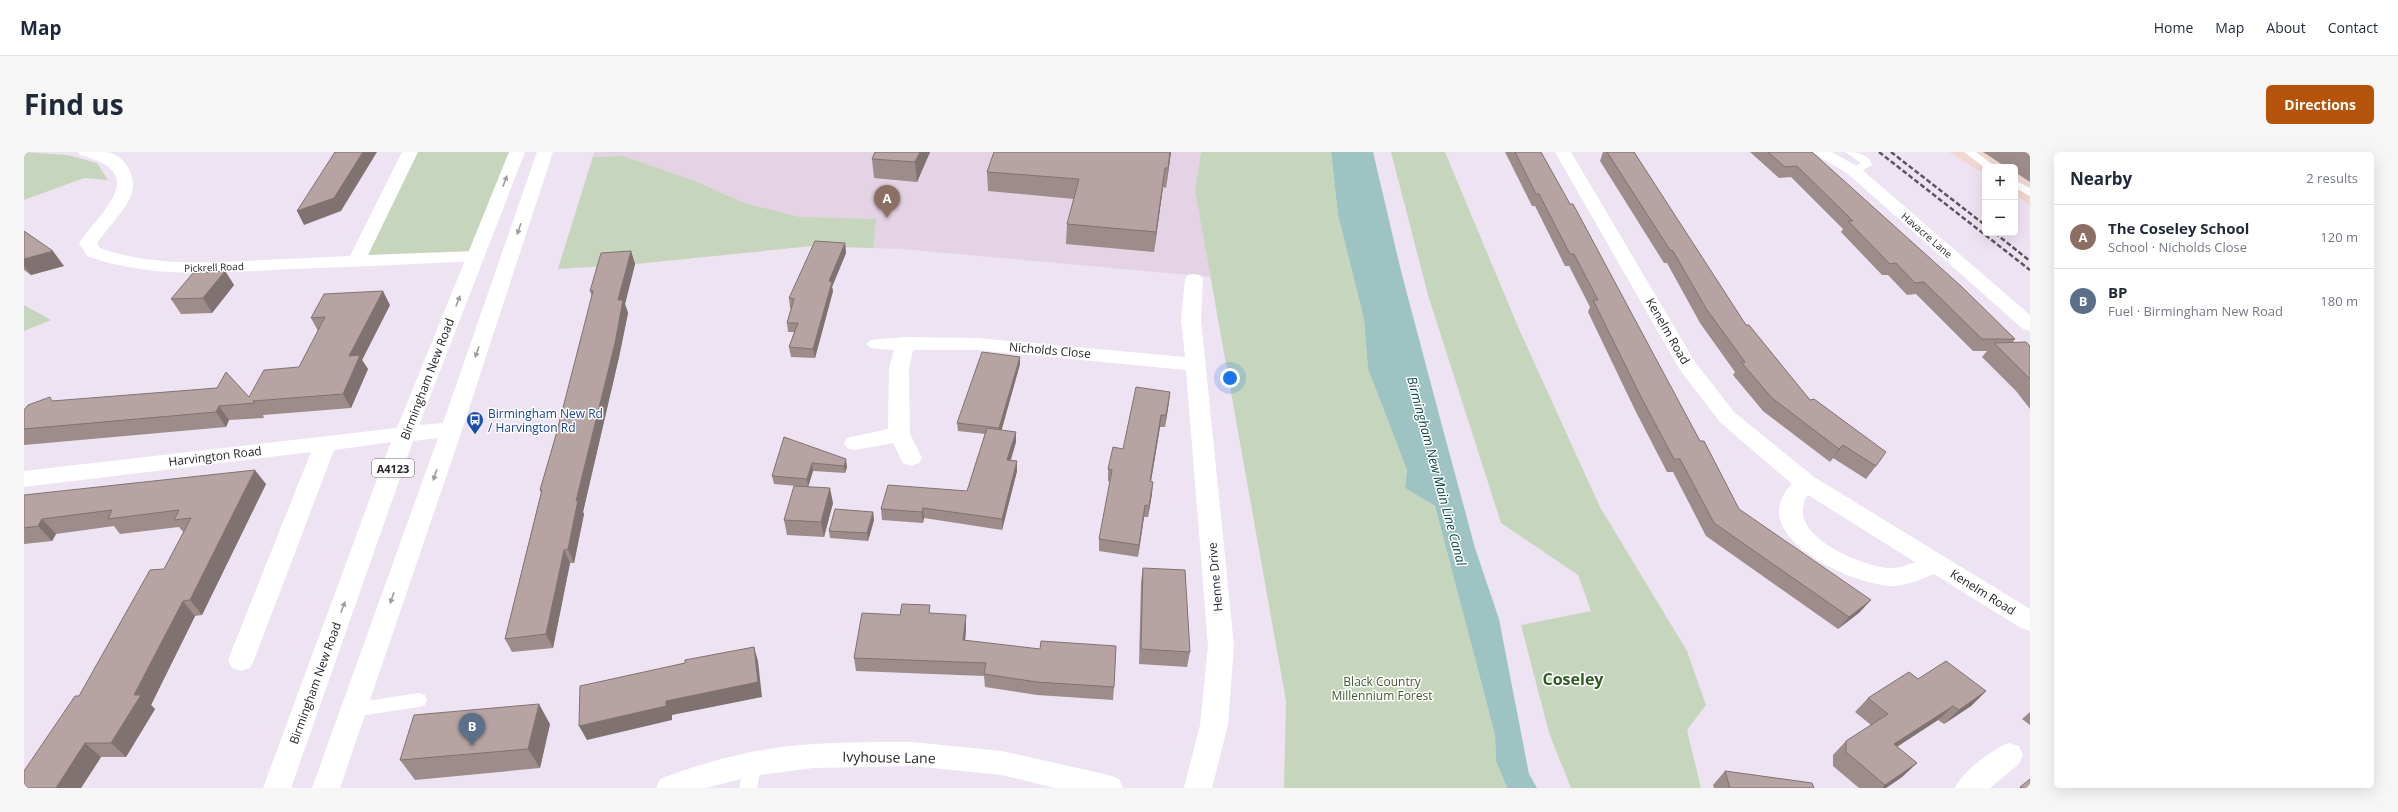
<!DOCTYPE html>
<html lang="en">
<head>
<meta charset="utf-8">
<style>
  :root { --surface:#fff; --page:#f6f6f7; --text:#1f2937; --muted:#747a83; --line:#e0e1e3; --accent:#b45309 }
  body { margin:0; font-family:"Open Sans",sans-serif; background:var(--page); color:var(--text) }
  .controls { position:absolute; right:12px; top:12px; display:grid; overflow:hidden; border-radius:6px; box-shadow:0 4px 16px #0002 }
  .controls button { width:36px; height:36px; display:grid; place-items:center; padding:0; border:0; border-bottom:1px solid var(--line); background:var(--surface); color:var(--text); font:20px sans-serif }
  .you { position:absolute; left:1206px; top:226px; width:14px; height:14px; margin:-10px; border:3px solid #fff; border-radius:50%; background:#1a73e8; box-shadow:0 0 0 6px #1a73e833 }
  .badge { display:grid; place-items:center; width:26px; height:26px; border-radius:50%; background:var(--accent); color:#fff; font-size:13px; font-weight:700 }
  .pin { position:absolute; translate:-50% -33px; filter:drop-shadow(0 1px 2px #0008) }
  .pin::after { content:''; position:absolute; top:21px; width:14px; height:12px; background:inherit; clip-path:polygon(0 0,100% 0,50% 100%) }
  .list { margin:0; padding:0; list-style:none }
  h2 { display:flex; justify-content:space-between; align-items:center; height:52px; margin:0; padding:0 16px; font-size:17px }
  h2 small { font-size:13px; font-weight:400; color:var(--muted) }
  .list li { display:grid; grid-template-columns:26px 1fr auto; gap:12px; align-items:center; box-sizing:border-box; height:64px; padding:0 16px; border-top:1px solid var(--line) }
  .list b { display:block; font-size:15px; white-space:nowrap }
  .list p { margin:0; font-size:13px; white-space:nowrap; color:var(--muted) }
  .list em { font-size:13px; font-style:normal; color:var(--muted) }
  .map { position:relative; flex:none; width:2006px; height:636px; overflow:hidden; border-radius:6px }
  header { display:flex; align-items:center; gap:24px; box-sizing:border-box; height:56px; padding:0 20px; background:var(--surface); border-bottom:1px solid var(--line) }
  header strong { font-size:19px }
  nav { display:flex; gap:22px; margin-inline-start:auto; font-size:14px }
  .intro { display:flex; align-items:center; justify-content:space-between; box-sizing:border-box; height:96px; padding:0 24px }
  h1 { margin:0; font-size:28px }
  .button { padding:10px 18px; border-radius:6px; background:var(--accent); color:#fff; font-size:14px; font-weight:700 }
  main { display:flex; gap:24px; padding:0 24px }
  aside { flex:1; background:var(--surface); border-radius:6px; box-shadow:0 4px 16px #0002 }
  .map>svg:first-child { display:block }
</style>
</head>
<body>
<header>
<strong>Map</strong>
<nav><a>Home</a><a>Map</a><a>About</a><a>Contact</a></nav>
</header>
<div class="intro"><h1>Find us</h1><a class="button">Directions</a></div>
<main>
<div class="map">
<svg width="2006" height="636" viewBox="0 0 2006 636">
  <rect width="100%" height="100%" fill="#eee3f3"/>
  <!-- industrial -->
  <path fill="#f1d7d0" d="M1925,0H2006V53L1991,43V15H1961V23Z"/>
  <!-- education -->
  <path fill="#e4d3e5" d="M570,0H1177L1171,38L1187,125L878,97L788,94L611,112L534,117Z"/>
  <!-- green -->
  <g fill="#c6d6bc">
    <path d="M0,0L43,3L73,11L84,28L60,26L0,48Z"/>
    <path d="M386,0H490L452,104L332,109Z"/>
    <path d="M1177,0H1307L1314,63L1340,167L1344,217L1383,318L1381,336L1411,354L1471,583L1472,609L1483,636H1260L1262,549L1171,38Z"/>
    <path d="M1367,0H1421L1495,177L1576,355L1663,499L1682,553L1663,578L1677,636H1547L1525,581L1497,473L1567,459L1554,423L1477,371L1404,143Z"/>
    <path d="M599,4L671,29L720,51L775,65L852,67L849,96L788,94L611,112L534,117L569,5Z"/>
    <path d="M0,153L27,168L0,179Z"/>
  </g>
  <!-- water -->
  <path fill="#9dc4c3" d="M1307,0H1349L1377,119L1417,270L1451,396L1475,467L1505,622L1513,636H1483L1472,609L1471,583L1411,354L1381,336L1383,318L1344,217L1340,167L1314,63Z"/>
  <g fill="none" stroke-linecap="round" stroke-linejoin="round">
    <!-- lane -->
    <g fill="#fff" fill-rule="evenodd">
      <path d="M1821,0C1831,0 1845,1 1848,13L1834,21H1826V17L1837,11Z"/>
      <path d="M1940,0H1952L1972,15L1961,16Z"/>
      <path d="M1991,28L2006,36V44L1991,36Z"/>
      <path d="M395,541L401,543L403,548L401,553L395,555L329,565L323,563L321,558L323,553L329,551Z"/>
      <path d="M729,604L735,606L738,612L733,636H715L723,606Z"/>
    </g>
    <!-- street -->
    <g fill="#fff" fill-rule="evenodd">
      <path d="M54,0C63,0 73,0 82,0C103,3 115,28 106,46C98,62 83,77 73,91L76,96C123,113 172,111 221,109C256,107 291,106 326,104L378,0H394L344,103L452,99L458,100L461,104L458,108L452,109C390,112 329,115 267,117C198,120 129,128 63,104L55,91C80,56 126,21 56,3Z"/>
      <path d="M1531,0H1547L1671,210L1710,260L1790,325L2006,457V479L1997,476L1910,422C1897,427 1881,435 1866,434C1826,432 1718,383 1768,332L1696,270L1656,218ZM1784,343L1891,410C1883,413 1875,416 1867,416C1841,415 1776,389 1779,357C1780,351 1780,347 1784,343Z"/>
      <path d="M1170,122L1176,123L1179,127L1177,167L1210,494L1204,573L1188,636H1160L1176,573L1184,494L1162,218L953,198H889L885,217L886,282L898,306L895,311L887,314L879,311L869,291L831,298L823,296L820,291L823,286L864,277L865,217L870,198L846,196L843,192L846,188L881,185L953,186L1161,205L1157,167L1161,127L1164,123Z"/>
      <path d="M381,275L389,277L392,282L389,287L310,298L230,508L226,516L217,519L208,516L204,508L287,300L0,335V319Z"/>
      <path d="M1985,591L1995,594L1999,603L1995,612L1966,636H1931C1938,620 1968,597 1985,591Z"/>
    </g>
    <!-- secondary -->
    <g fill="#fff" fill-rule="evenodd">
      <path d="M1788,0H1808L1836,16L2006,163V179L1999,177L1824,22Z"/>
      <path d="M888,590L978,599L1085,623L1095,627L1099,636H1031L978,623L888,614L789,616L729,624L682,636H632L636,627C685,608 737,595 790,592C823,590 855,590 888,590Z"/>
    </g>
    <!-- highway -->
    <path fill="#fff" fill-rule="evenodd" d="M485,0H501L395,273L419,271L513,0H529L434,290L316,636H288L414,286L389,289L267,636H239L362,303Z"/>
    <!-- rail -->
    <g stroke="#5b565e" stroke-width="2.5" stroke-dasharray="5 2.5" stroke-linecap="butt">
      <path d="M1855,0L2006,118"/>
      <path d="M1867,0L1961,73"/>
      <path d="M1971,81L2006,109"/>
    </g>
  </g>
  <!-- wall -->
  <g fill="#9d8c8a">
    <path d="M851,0H906L893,30L850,26L848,7Z"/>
    <path d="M970,0H1147L1142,36L1139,35L1130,100L1042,92L1043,72L1050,47L964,39L963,20Z"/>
    <path d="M1481,0H1517L1676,289L1715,357L1836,460L1814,477L1682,384L1649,320H1643L1611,258L1564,160L1566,155L1545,114H1541L1511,54H1508Z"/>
    <path d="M1579,0H1583L1722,173L1786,248L1852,314L1842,327L1809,306L1806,310L1739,259L1709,223L1711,220L1676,171L1643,111H1640L1576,9Z"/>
    <path d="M1726,0H1788L1991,187L1989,190L2006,194V257L1992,239L1958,205L1963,199H1949L1892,142L1883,143L1864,123H1858L1817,80L1819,77L1767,25L1755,26Z"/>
    <path d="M1959,0H2006V30L1991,20V15H1982Z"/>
    <path d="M0,79L40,114L7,123L0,118Z"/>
    <path d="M821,91L822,101L808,135L809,139L791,206L767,205L765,195L770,180H764L763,171L767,156H766L765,146Z"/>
    <path d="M607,99L611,112L601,152L604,161L595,205L559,360L560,362L550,411H546L529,496L488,500L481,487L517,341L516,338L532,283L568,145L566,139Z"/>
    <path d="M201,119L210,133L188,161L157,162L147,147Z"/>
    <path d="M366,153L338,208L344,217L327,256L239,263L240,266L205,268L202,275L0,293V258L30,249L225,245L275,215L294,179L287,166Z"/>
    <path d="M996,212L977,278L992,290L987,308L993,309V319L978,378L900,366L899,371L858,368L857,357L943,339L961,282L934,279L933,271Z"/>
    <path d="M1146,240L1141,275H1136L1127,329L1128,342L1124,365H1120L1114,405L1075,399V387L1086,330L1084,329V317L1099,297Z"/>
    <path d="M760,285L823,315L821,321L789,319L784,335L750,332L748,324Z"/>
    <path d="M242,332L178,463L171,464L127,553L131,557L102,605H77L57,636H0L55,544L140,417L160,381L155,375L96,382L90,374L32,382L28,389L0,392V343Z"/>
    <path d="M809,351L800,385L763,383L760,368Z"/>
    <path d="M849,360L850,368L844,389L806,386L805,379Z"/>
    <path d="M1119,416L1166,500L1163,515L1115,512L1117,430Z"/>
    <path d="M907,461L942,477L941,488L1090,535L1089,548L1013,543L961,535L960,524L832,519L830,506L876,463Z"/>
    <path d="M1894,527L1962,539L1947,554L1920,572L1914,568L1873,595L1893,611L1878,625L1862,636H1835L1809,614V603L1822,589L1847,573L1831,560L1844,546Z"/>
    <path d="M2006,560V573L1998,567Z"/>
    <path d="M526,572L516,616L391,628L376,608Z"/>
    <path d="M1701,619L1790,636H1690L1689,633Z"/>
  </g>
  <!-- shaded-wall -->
  <g fill="#807271">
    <path d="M339,0H353L317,59L280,73L273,59Z"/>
    <path d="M896,0H906L893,30L891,10Z"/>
    <path d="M1146,0H1147L1142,36L1144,16Z"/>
    <path d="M1141,16L1139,35L1130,100L1132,80Z"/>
    <path d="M821,91L822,101L808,135L809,139L791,206L789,197L805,129Z"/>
    <path d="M29,99L40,114L7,123L0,114V107Z"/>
    <path d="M607,99L611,112L601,152L604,161L595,205L559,360L560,362L550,411L544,397L552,349L594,148Z"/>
    <path d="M201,119L210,133L188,161L179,146Z"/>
    <path d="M359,139L366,153L338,208L344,217L327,256L319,242L325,204Z"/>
    <path d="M996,205V212L976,284L975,276Z"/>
    <path d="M1146,240L1145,251L1141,275L1142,263Z"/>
    <path d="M195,254L205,268L202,275L192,260Z"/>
    <path d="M1137,263L1136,275L1125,341L1126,329Z"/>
    <path d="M992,280V290L983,318V308Z"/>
    <path d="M1819,293L1809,306L1806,310L1815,297Z"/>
    <path d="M822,307L823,315L821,321L820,314Z"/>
    <path d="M993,309V319L978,378V367Z"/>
    <path d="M788,311L789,319L784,335L783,327Z"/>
    <path d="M231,318L242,332L178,463L166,448Z"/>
    <path d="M1129,330L1128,342L1124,365L1125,354Z"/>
    <path d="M806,336L809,351L800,385L797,370Z"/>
    <path d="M1121,353L1120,365L1114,405L1115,393Z"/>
    <path d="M899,356L900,366L899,371L898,360Z"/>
    <path d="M849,360L850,368L844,389L843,381Z"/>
    <path d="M18,367L32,382L28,389L14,374Z"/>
    <path d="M540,398L546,411L529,496L522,482Z"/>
    <path d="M1847,448L1836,460L1814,477L1825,465Z"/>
    <path d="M159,449L171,464L127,553L131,557L102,605L87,591L110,543Z"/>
    <path d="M942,463V477L940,501L939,488Z"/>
    <path d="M730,495L734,509L738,545L648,563V568L563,588L555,574L642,549Z"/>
    <path d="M1962,539L1947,554L1920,572L1935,558Z"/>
    <path d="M515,552L526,572L516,616L504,597Z"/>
    <path d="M1929,554L1914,568L1855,606L1870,592Z"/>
    <path d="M61,591L77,605L57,636H32Z"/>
    <path d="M1893,611L1878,625L1862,636H1858L1861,633Z"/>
  </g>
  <!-- building -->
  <g fill="#b7a3a1" stroke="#807271">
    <path d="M311,0H339L310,46L273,59Z"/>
    <path d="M851,0H896L891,10L848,7Z"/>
    <path d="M970,0H1146L1144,16H1141L1132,80L1043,72L1055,27L963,20Z"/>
    <path d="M1491,0H1517L1546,52H1549L1676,289H1680L1715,357L1847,448L1825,465L1690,371L1656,307H1650L1617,245L1569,148H1574L1550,102H1546L1515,42H1512Z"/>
    <path d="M1583,0H1610L1722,173H1725L1786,248L1790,247L1862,300L1852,314L1819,293L1815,297L1748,246L1717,210H1721L1683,158L1649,99L1646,98Z"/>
    <path d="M1744,0H1788L1938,135L1991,187H1958L1900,130L1891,131L1872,111L1866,112L1824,69H1829L1773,14L1761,15Z"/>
    <path d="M0,79L29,99L0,107Z"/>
    <path d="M791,89L821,91L805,129L808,130L789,197L765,195L774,171H763L770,147L765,146Z"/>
    <path d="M607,99L594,148H599L591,191L552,349L554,348L544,397L540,398L522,482L481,487L518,338H516L532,283L569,139H566L577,101Z"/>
    <path d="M201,119L179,146L147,147L169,121Z"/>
    <path d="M359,139L325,204L336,203L319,242L229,249L231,251L195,254L192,260L0,277V258L4,253L26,245L28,249L193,236L202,220L225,245L240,218L275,215L301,165L287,166L300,142Z"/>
    <path d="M2002,190L2006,194V227L1970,191Z"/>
    <path d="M958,200L996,205L975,276L933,271Z"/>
    <path d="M1112,235L1146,240L1142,263H1137L1126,329L1129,330L1125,354L1121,353L1115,393L1075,387L1088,318L1084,317L1089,295L1099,297Z"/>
    <path d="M963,276L992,280L983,308L993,309L978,367L899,356L898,360L857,357L864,333L943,339Z"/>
    <path d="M760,285L822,307L820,314L788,311L783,327L748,324Z"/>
    <path d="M231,318L166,448L159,449L110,543H117L87,591H61L32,636H0V619L51,544H55L126,418L140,417L167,366L150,368L155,358L84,367L88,358L18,367L14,374L0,376V343Z"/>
    <path d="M770,334L806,336L797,370L760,368Z"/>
    <path d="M811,357L849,360L843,381L805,379Z"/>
    <path d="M1119,416L1161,418L1166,500L1117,497Z"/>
    <path d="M878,452L906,453L905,461L942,463L939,488L1016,497L1017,489L1092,494L1090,535L1013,530L960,522L962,511L830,506L838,461L876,463Z"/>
    <path d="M730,495L734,530L642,549V554L555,574L556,534L661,511V508Z"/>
    <path d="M1922,509L1962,539L1935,558L1929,554L1870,592L1893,611L1861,633L1822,600V589L1864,562L1844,546L1885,520L1894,527Z"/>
    <path d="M515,552L504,597L376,608L390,563Z"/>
    <path d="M1701,619L1788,631L1790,636H1706Z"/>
    <path d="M2006,627V636H1997L1996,635Z"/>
  </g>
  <!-- one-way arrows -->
  <defs><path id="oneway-solid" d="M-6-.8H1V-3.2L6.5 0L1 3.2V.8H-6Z"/></defs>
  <g fill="#9e9c9f">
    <use href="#oneway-solid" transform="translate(481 29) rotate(-69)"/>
    <use href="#oneway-solid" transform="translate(495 77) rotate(109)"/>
    <use href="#oneway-solid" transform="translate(434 149) rotate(-69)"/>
    <use href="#oneway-solid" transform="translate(453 200) rotate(109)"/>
    <use href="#oneway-solid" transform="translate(411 323) rotate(109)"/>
    <use href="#oneway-solid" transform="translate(368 446) rotate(109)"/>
    <use href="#oneway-solid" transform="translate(319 455) rotate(-70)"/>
  </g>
  <!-- icons -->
  <defs>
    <symbol id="bus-pin" viewBox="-11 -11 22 30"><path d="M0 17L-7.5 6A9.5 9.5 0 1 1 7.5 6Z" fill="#1a4fb4" stroke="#fff"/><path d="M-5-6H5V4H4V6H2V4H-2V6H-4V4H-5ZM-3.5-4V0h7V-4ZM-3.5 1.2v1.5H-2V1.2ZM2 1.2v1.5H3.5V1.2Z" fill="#fff"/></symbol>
  </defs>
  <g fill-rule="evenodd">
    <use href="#bus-pin" x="441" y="258" width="20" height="27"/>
  </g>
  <g text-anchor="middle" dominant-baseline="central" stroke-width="3" stroke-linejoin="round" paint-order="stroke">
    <!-- far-street labels -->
    <g font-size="10" fill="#28242a" stroke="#fff">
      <text transform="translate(1903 83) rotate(41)">Havacre Lane</text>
      <text transform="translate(190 115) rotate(-2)">Pickrell Road</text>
    </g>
    <!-- shield labels -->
    <rect fill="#fff" stroke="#68666a" stroke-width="1" x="348" y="307" width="42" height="18" rx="3"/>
    <g font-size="11" font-weight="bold" fill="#28242a">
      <text x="369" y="316">A4123</text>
    </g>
    <!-- street labels -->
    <g font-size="12" fill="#28242a" stroke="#fff">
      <text transform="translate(1644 179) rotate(60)">Kenelm Road</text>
      <text transform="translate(1026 198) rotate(5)">Nicholds Close</text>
      <text transform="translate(403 227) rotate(-69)">Birmingham New Road</text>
      <text transform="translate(191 304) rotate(-7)">Harvington Road</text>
      <text transform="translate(1191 425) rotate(-95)">Henne Drive</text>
      <text transform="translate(1959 440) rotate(32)">Kenelm Road</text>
      <text transform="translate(291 531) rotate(-70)">Birmingham New Road</text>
    </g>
    <!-- transit labels -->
    <g font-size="12" fill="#164399" stroke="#fff" text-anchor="start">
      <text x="464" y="261">Birmingham New Rd<tspan x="464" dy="14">/ Harvington Rd</tspan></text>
    </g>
    <!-- park labels -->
    <g font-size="12" fill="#425a2f" stroke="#fff">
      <text x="1358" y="529">Black Country<tspan x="1358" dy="14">Millennium Forest</tspan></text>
    </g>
    <!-- water labels -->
    <g font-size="13" font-style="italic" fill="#0b4747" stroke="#fff">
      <text transform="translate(1413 319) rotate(75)">Birmingham New Main Line Canal</text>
    </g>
    <!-- near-street labels -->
    <g font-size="14" fill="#28242a" stroke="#fff">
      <text transform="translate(865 605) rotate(1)">Ivyhouse Lane</text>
    </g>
    <!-- district labels -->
    <g font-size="16" font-weight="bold" fill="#2f5c23" stroke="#fff">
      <text x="1549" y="527">Coseley</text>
    </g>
  </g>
</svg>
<div class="controls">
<button>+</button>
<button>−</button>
</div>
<div class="you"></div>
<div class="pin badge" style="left:863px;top:66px;background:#8d6e63">A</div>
<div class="pin badge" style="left:448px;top:594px;background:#5c6f8a">B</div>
</div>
<aside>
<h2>Nearby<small>2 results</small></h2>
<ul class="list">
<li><span class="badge" style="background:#8d6e63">A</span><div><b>The Coseley School</b><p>School · Nicholds Close</p></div><em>120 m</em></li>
<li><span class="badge" style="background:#5c6f8a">B</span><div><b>BP</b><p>Fuel · Birmingham New Road</p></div><em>180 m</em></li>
</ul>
</aside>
</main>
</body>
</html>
